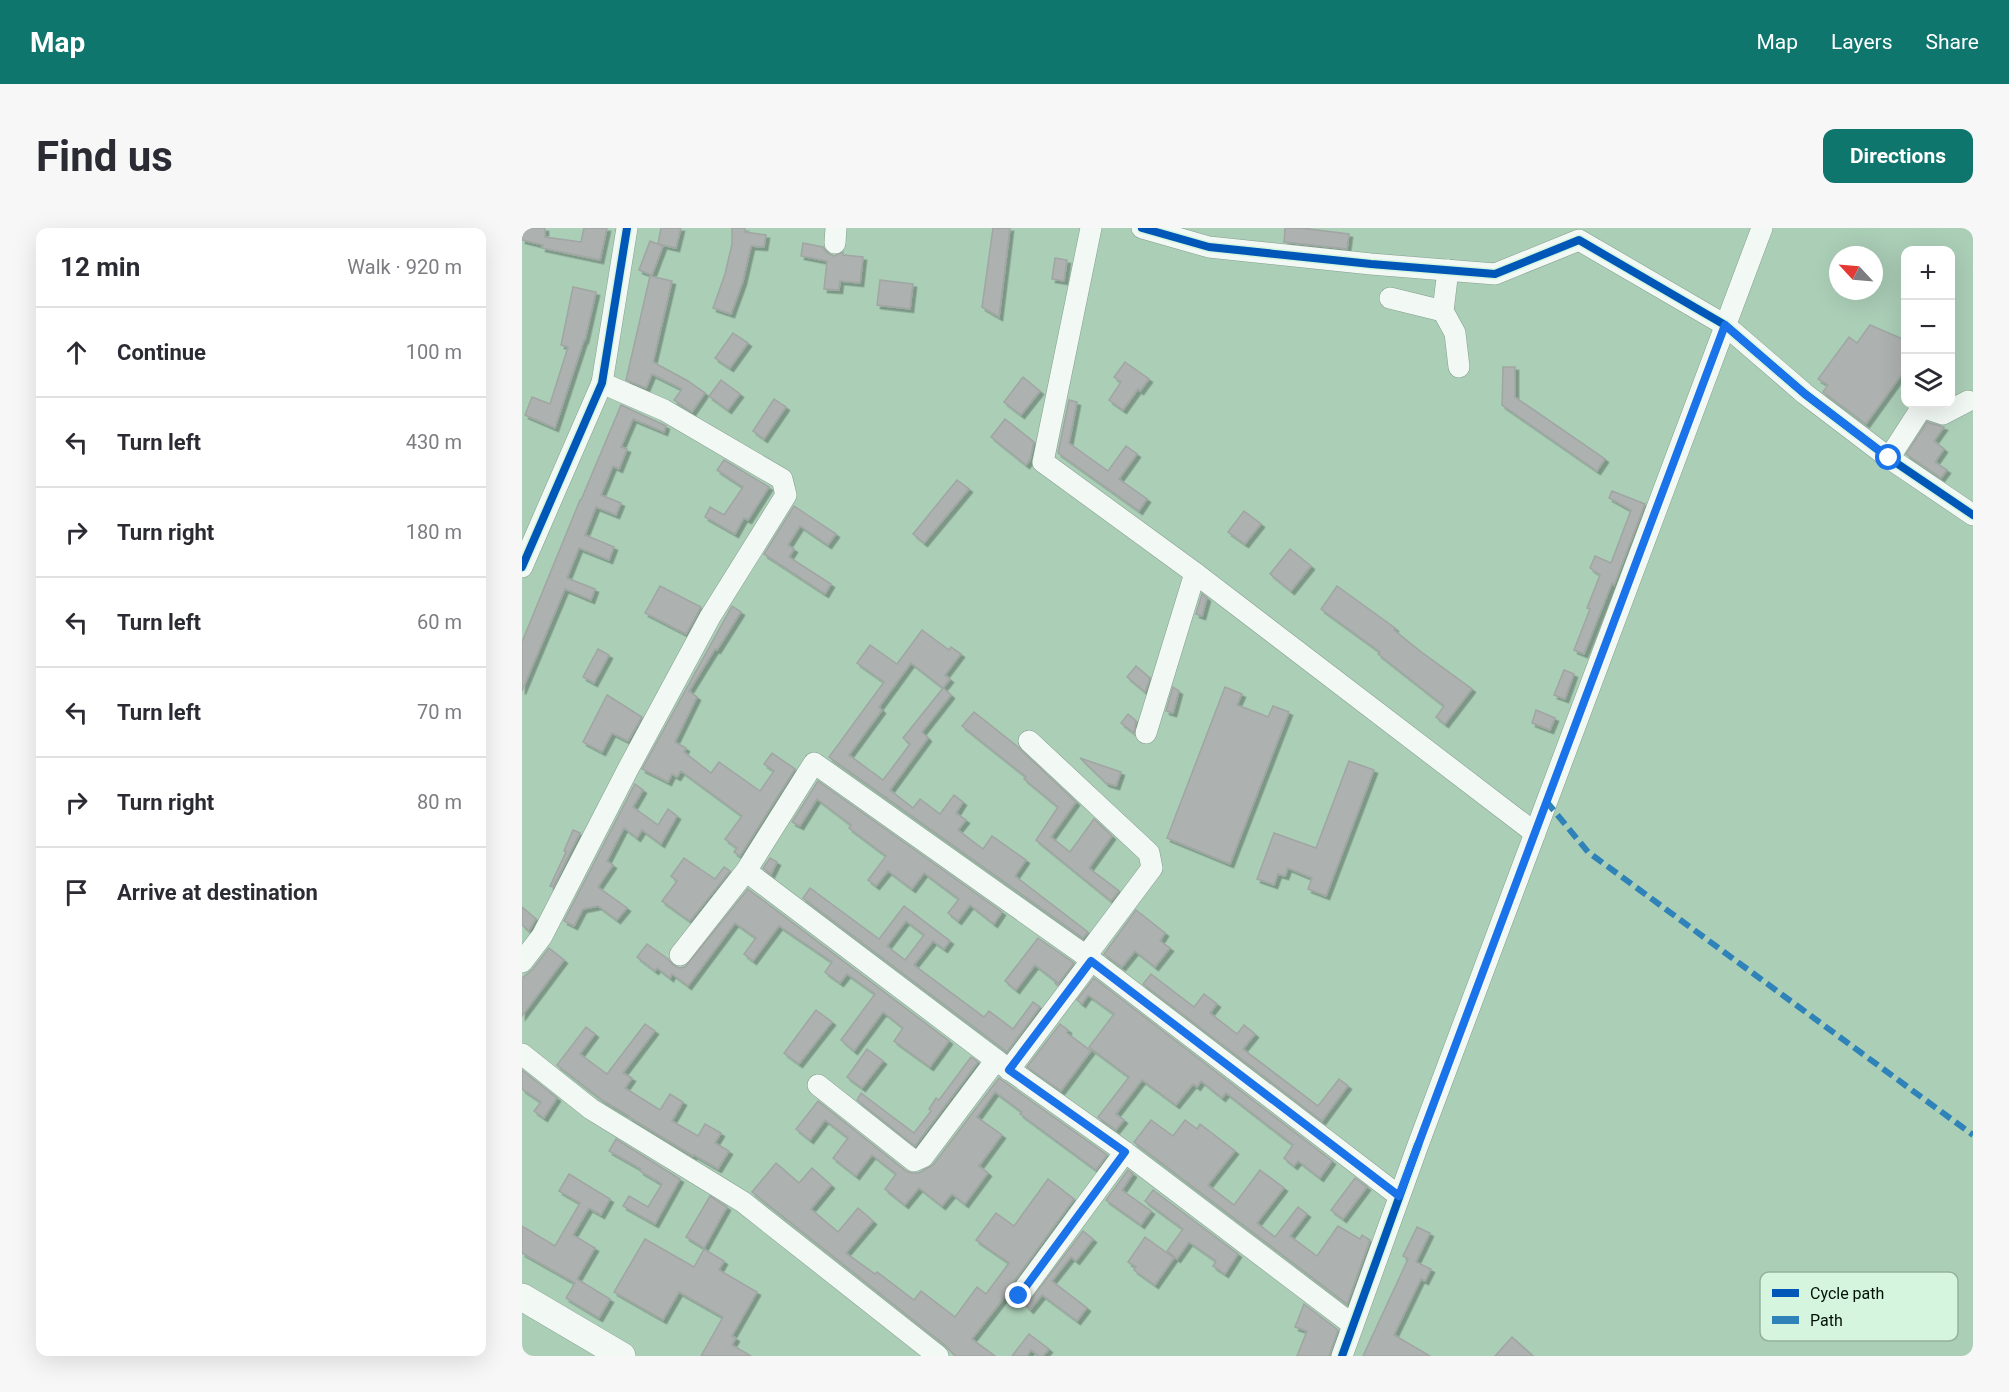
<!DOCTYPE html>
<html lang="en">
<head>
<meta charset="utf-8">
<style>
  :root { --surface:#fff; --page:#f7f7f7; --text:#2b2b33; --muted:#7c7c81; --line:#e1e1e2; --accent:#0f766e }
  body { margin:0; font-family:Roboto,sans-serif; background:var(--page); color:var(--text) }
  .controls { position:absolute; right:18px; top:18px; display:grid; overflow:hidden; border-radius:12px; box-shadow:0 6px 24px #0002 }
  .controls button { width:54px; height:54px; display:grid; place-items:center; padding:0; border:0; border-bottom:2px solid var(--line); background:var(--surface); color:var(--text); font:30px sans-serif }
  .compass { position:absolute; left:1307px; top:18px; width:54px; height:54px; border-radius:50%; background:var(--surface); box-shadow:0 6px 24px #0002; rotate:296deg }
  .stop { position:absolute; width:18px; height:18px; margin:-14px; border:4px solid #1a73e8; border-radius:50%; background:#fff }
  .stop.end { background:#1a73e8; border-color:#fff; box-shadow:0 2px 6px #0008 }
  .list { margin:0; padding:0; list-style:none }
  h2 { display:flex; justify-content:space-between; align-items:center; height:78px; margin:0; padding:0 24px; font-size:26px }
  h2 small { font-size:20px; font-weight:400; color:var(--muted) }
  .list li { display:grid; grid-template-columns:39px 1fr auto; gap:18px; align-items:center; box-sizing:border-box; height:90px; padding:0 24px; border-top:2px solid var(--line) }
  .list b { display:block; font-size:22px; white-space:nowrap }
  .list em { font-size:20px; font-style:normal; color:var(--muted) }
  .icon { flex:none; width:33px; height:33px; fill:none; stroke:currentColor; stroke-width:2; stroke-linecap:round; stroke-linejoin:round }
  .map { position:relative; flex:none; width:1451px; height:1128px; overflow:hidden; border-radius:12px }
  header { display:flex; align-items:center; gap:36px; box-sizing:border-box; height:84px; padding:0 30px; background:var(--accent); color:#fff }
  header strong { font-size:28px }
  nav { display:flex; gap:33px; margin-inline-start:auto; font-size:21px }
  .intro { display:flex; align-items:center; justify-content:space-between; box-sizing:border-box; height:144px; padding:0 36px }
  h1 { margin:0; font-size:42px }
  .button { padding:15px 27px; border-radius:12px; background:var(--accent); color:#fff; font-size:21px; font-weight:700 }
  main { display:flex; gap:36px; padding:0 36px }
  aside { flex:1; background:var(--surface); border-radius:12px; box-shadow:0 6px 24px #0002 }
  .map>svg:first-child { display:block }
</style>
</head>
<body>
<header>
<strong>Map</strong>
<nav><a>Map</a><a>Layers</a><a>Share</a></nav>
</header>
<div class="intro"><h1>Find us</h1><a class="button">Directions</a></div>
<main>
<aside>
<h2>12 min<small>Walk · 920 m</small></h2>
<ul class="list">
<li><svg class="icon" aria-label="ahead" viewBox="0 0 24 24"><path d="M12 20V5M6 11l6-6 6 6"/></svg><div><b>Continue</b></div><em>100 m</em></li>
<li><svg class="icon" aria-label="left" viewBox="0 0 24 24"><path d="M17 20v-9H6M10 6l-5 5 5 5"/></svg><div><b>Turn left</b></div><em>430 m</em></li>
<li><svg class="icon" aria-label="right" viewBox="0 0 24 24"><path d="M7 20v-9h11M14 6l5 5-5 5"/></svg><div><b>Turn right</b></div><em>180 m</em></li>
<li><svg class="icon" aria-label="left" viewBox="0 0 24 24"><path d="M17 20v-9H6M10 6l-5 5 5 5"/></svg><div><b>Turn left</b></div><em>60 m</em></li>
<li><svg class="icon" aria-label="left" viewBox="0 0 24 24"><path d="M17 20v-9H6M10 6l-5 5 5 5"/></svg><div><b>Turn left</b></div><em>70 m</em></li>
<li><svg class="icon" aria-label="right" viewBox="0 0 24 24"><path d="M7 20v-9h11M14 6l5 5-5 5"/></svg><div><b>Turn right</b></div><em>80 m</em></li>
<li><svg class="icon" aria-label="arrive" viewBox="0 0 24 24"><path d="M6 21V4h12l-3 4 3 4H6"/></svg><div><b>Arrive at destination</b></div></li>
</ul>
</aside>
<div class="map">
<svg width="1451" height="1128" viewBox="0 0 1451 1128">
  <defs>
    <filter id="shadow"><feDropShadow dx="3.5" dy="3.5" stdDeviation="0" flood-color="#0004"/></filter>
  </defs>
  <rect width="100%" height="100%" fill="#abceb7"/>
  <!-- building -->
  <g fill="#adb1af" stroke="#a0a6a3" stroke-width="1.5" fill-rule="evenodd" filter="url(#shadow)">
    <path d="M0,0H23V9L59,14L62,0H85L78,32L20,20L21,17L0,12Z"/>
    <path d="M139,0H159L154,20L136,16Z"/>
    <path d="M210,0H223V4L244,7L242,19L229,18L221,53L209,86L191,80L203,46L210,16Z"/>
    <path d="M471,0H488L477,89L460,79Z"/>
    <path d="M763,0H779L827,6L825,21L762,14Z"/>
    <path d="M128,13L141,18L130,47L117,42Z"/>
    <path d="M281,15L301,19L305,25L312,28L321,24V27L341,29L338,55L318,53L317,62L302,61L305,33L279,28Z"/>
    <path d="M533,30L545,32L542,53L530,51Z"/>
    <path d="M128,48L150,53L131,134L166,153L183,165L170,184L152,172L160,161L130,146L124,160L104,152Z"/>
    <path d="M358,52L391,56L388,81L355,77Z"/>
    <path d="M51,59L74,64L63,112H62L33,200L3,187L10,169L28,176L46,119L39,117Z"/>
    <path d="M1348,97L1383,112V142L1344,196L1301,164L1306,157L1296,151L1327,109L1335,115Z"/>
    <path d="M211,105L226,115L208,140L193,130Z"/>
    <path d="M603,134L627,151L618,163L616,161L601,182L587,172L599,154L592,149Z"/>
    <path d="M981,139H993V169L1083,231L1075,243L980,177Z"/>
    <path d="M501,149L518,163L499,187L482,174Z"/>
    <path d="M199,152L218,166L206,182L187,168Z"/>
    <path d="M252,171L264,179L242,211L231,203Z"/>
    <path d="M547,172L555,174L547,215L586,243L604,218L615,226L597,251L625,271L617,283L536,225Z"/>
    <path d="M99,177L144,198L142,204L111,191L99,219L105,221L97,241L91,238L79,267L99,275L94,287L74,279L63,307L92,319L87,332L57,320L45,350L73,361L69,372L43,361L0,463V414L58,272H59Z"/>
    <path d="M483,191L512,214L508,232L504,237L469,209Z"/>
    <path d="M1405,194L1422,199L1412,213L1422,221L1413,234L1425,242L1419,250L1384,226Z"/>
    <path d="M202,232L247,259L226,292L222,290L213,306L183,289L188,279L202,287L221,259L195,242Z"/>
    <path d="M435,252L447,261L402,315L391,306Z"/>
    <path d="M1090,263L1123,276L1092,357L1090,355L1062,426L1052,422L1068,381L1065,380L1078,347L1068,340L1073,328L1089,335L1109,282L1087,270Z"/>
    <path d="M272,278L314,306L306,317L278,298L266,317L272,321L267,329L309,356L303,366L242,326Z"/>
    <path d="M722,283L739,296L723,316L706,304Z"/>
    <path d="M768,321L789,338L769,363L748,346Z"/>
    <path d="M138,358L179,379L164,406L123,385Z"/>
    <path d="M815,358L873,400L872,402L898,423L950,461L923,496L914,489L922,478L856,426L858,424L799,381Z"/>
    <path d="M680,366L685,370L680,388L674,386Z"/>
    <path d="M210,378L219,384L195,422L193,421L167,463L175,469L153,514L164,520L162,524L189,545L197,534L238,563L252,543L242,536L250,525L273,541L218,628L212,624L215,620L203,611L220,588L159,543L155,549L150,546L146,554L120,541Z"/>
    <path d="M400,402L427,422L429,419L439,426L423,447L428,451L421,460L429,467L400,504L406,510L368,562L391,580L398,571L418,586L432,567L441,574L434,585L444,592L436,602L461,621L470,608L504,632L493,648L566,704L561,710L307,529L362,454L335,435L348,417L375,436ZM389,435L421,460L381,510L388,516L361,552L327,527L360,482L357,479Z"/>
    <path d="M76,421L87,427L72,455L61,449Z"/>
    <path d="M614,438L628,450L623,464L605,449Z"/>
    <path d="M1042,442L1052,446L1043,471L1032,467Z"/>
    <path d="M651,459L657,463L651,485L644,483Z"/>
    <path d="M703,459L720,466L715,477L739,486L746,489L751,478L767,484L708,636L645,610Z"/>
    <path d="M85,467L120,489L106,513L90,505L80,524L61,514Z"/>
    <path d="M1014,482L1033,490L1028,502L1010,495Z"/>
    <path d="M452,484L496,519L554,574L529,609L548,624L572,591L590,608L567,640L597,663L589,673L514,612L536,579L502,551L504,549L440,498Z"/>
    <path d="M606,486L614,493L612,505L599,495Z"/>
    <path d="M558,530L599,544L594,558L584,555Z"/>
    <path d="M827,533L852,542L804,668L786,661L790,650L766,640L763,648L756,646L752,657L735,651L752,605L794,620Z"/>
    <path d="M296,553L480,684L472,696L448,677L436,693L426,685L437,671L402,645L390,661L366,643L354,658L346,652L364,628L327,600L329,597L295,571L278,598L270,594Z"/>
    <path d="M113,556L121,562L111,579L136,597L146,581L155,588L139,616L120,602L115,610L102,600L85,633L91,637L76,659L105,680L95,692L76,678L61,681L52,698L42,693Z"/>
    <path d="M51,602L58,605L31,659L28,658L44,624L42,623Z"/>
    <path d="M162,630L193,651L202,639L208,643L168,693L140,673L155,653L149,648Z"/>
    <path d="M248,630L255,634L249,646L241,640Z"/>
    <path d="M288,660L357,711L382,678L428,713L422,721L411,713L392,737L462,789L467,783L491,801L511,774L518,779L485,824L281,670ZM384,693L402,707L383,732L365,718Z"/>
    <path d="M226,661L427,813L408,839L372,813L381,800L361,784L332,823L319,812L353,766L325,746L318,755L303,744L310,734L257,698L231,733L222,726L234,710L213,695L166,758L150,746L148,750L135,740L133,743L115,729L125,716L146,731L151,737L157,740L163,739Z"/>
    <path d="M0,679L14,691L7,703L0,697Z"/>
    <path d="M614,682L643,705L638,713L648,720L633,739L613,723L600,739L582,726Z"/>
    <path d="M516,710L552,735L535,757L533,755L535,754L513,737L494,762L483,753Z"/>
    <path d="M27,720L42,732L0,788V750L10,742Z"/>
    <path d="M629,746L672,779L682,766L695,776L688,785L715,806L722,797L733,806L721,821L796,878L817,851L826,858L800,893L621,756Z"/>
    <path d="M572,750L810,933L798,950L776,933L772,938L762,930L771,917L704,865L700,870L679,853L675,859L671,856L654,877L620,852L594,886L602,892L594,902L576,889L607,849L567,819L592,786L566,767L560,776L555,772Z"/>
    <path d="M294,782L310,794L277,836L262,825Z"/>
    <path d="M123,796L133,803L101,845L110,850L103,860L138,882L148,866L161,874L150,893L176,908L183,896L199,905L193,915L207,923L196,941L172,927L171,928L107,889V888L80,872L35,837L64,799L73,806L58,826L85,846Z"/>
    <path d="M538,796L546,802L545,805L569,823L539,863L505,839Z"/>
    <path d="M345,821L361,833L340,860L325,849Z"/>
    <path d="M449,829L456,834L393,918L335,872L339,865L392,905L409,883L407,881L414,870L417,872Z"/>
    <path d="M0,842L35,870L22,890L12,883L19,874L0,861Z"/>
    <path d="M477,850L585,927L574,942L498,886L500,884L473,864L455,889L480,907L457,938L466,945L443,976L430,966L420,978L397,960L383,977L363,961L374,946L350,927L334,948L311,930L326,910L303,892L288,912L274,901L296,873L384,943L390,945H397L411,937Z"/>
    <path d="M629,892L651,908L663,892L675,901L678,896L713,923L686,957L712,977L738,942L762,960L735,995L753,1009L776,979L785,986L768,1008L795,1028L816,998L838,1011L840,1007L848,1012L825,1076L612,914Z"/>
    <path d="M94,911L158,951L133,996L101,978L107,968L126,979L140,956L118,943L119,941L87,923Z"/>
    <path d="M254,935L277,955L290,940L309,957L289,981L316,1004L336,980L351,993L324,1025L353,1046L355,1044L392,1072L399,1063L433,1089L455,1059L464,1066L487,1035L454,1012L474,985L492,998L526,951L552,971L487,1060L484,1067L450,1111L473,1128H433L424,1118L230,964Z"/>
    <path d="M606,942L611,946L600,962L629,983L619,997L584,972Z"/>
    <path d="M47,946L88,971L79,987L67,980L51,1007L73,1020L55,1051L88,1071L77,1090L44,1070L53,1055L0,1025V998L33,1018L58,975L37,963Z"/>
    <path d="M833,950L845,959L821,991L809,982Z"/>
    <path d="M631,962L716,1026L703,1046L691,1038L694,1033L667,1014L655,1031L645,1023L661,1001L623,973Z"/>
    <path d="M188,968L205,979L182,1020L164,1009Z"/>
    <path d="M895,999L908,1005L894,1034L909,1041L903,1053L899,1051L872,1107L908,1128H841L886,1031L881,1028Z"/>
    <path d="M561,1003L571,1011L554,1033L549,1029L530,1053L565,1080L555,1093L520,1067L508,1082L504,1078Z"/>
    <path d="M623,1009L652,1030L633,1057L612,1042L614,1039L606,1034Z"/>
    <path d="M123,1011L172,1039L182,1021L202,1033L197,1042L235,1064L210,1108L214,1110L210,1117L229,1128H179L201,1089L157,1064L141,1092L92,1064Z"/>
    <path d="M782,1076L816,1102L807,1128H775L785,1103L773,1099Z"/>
    <path d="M507,1106L527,1121L521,1128H517L509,1122L505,1128H490Z"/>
    <path d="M990,1109L1011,1128H973Z"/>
  </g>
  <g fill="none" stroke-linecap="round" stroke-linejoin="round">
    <defs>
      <g id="minor">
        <path d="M569,0L521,234L673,345L1013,605"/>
        <path d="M620,0L687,19L849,36L973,46L1057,12L1203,97L1283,166L1367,230L1451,287"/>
        <path d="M313,15L314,0"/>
        <path d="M868,70L921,83L926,42"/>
        <path d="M921,83L933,105L937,139"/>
        <path d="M1367,230L1400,179L1421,186L1446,173"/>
        <path d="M0,339L80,155L105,0"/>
        <path d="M624,505L673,345"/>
        <path d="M507,513L627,625L630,640L564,728"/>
        <path d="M158,727L224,643"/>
        <path d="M0,734L20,708L106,541L188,389L264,267L260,251L142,182L80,155"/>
        <path d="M0,826L69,881L221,974L416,1128"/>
        <path d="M487,842L569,733"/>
        <path d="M296,857L392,933L401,929L474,832"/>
        <path d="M497,1068L603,924"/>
        <path d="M831,1097L603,924L474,832L224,643L292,535L564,728L877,968"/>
        <path d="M820,1128L896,917L1240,0"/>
      </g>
      <path id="major" d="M0,1069L100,1128"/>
    </defs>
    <!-- minor casing -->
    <use href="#minor" stroke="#839f8d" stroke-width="22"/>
    <!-- major casing -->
    <use href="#major" stroke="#839f8d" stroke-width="28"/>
    <!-- minor -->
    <use href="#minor" stroke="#f2f8f4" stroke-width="21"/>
    <!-- major -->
    <use href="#major" stroke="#f2f8f4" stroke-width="27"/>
    <!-- quiet -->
    <path stroke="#2f83b9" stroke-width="6" stroke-dasharray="12 6" stroke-linecap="butt" d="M1024,573L1066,624L1451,907"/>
    <defs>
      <g id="cycleway">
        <path d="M620,0L687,19L849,36L973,46L1057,12L1203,97L1283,166L1367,230L1451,287"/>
        <path d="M0,339L80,155L105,0"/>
        <path d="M820,1128L896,917"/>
      </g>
    </defs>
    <!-- cycleway casing -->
    <use href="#cycleway" stroke="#d5f5df" stroke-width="11"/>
    <!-- cycleway -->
    <use href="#cycleway" stroke="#0057b8" stroke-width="8"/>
  </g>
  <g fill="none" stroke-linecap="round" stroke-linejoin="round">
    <!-- route -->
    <path stroke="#1a73e8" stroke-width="8" d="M497,1068L603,924L487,842L569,733L877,968L1203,97L1283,166L1367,230"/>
  </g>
  <!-- legend -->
  <rect x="1238" y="1044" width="198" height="69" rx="9" fill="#d5f5df" stroke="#95b19e" stroke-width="1.5"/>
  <rect x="1250" y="1061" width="27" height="8" fill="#0057b8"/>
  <rect x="1250" y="1088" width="27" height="8" fill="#2f83b9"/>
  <g font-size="16" fill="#001105">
    <text x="1288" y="1071">Cycle path</text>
    <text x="1288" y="1098">Path</text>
  </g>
</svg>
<div class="controls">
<button>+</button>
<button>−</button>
<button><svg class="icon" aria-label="layers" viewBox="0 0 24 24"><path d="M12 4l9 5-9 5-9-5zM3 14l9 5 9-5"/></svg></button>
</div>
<svg class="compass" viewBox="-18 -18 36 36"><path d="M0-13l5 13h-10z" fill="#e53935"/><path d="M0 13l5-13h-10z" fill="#7c7c81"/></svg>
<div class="stop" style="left:1367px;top:230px"></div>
<div class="stop end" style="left:497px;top:1068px"></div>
</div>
</main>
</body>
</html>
